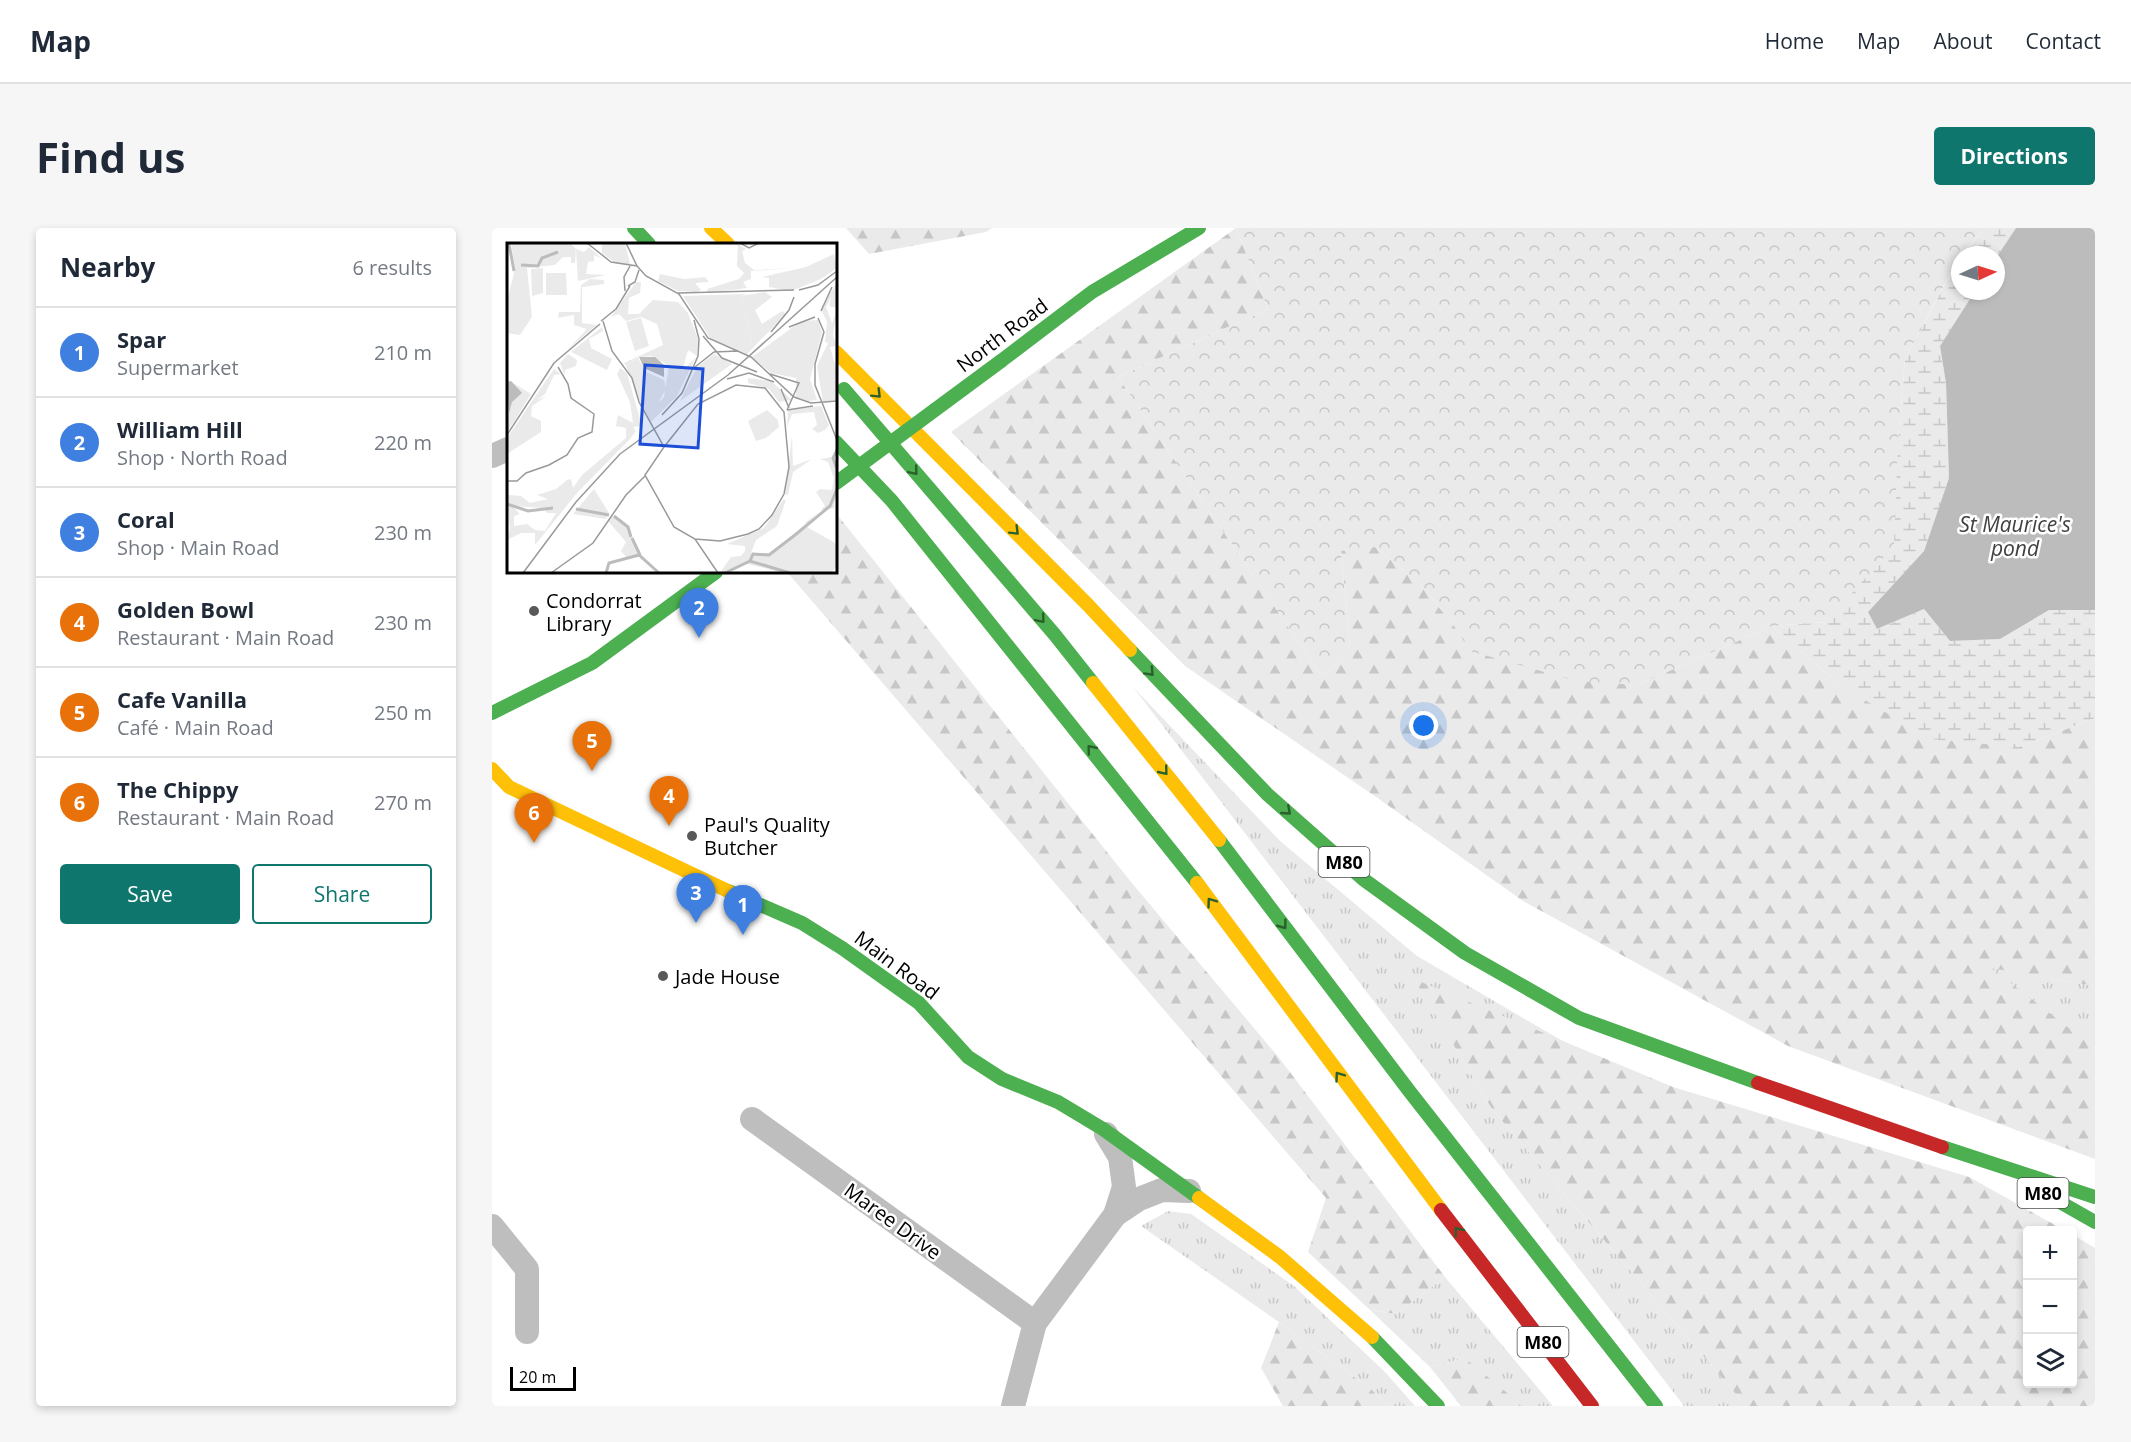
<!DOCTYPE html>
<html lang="en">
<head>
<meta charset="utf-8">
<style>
  :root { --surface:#fff; --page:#f6f6f7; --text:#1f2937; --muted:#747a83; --line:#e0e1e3; --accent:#0f766e }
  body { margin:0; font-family:"Open Sans",sans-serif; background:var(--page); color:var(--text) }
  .controls { position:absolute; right:18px; bottom:18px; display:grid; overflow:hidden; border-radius:6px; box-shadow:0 3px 9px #0003 }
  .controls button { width:54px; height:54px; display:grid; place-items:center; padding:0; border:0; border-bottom:2px solid var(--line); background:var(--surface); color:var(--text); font:30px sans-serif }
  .compass { position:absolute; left:1459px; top:18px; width:54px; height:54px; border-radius:50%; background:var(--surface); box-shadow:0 3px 9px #0003; rotate:86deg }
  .scale { position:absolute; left:18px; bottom:15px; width:66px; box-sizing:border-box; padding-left:6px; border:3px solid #000; border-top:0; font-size:16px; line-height:21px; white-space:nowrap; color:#000; -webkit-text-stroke:4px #fff; paint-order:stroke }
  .you { position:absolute; left:932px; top:498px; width:21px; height:21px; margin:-15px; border:4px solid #fff; border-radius:50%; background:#1a73e8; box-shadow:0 0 0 9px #1a73e833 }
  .badge { display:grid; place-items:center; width:39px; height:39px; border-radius:50%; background:var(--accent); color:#fff; font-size:20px; font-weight:700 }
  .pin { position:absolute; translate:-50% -50px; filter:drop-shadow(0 2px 3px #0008) }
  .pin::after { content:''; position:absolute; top:32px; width:21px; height:18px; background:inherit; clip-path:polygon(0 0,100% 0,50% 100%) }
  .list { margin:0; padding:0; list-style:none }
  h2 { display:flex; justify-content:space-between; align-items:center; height:78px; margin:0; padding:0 24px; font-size:26px }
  h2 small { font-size:20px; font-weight:400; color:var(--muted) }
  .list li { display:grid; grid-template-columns:39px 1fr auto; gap:18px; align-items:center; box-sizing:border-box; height:90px; padding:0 24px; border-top:2px solid var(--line) }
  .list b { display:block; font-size:22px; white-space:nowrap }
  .list p { margin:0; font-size:20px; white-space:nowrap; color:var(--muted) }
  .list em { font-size:20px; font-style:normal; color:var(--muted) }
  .actions { display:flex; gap:12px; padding:18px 24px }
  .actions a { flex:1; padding:14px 0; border:2px solid var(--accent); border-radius:6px; text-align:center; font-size:21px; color:var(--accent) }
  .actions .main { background:var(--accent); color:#fff }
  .icon { flex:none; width:33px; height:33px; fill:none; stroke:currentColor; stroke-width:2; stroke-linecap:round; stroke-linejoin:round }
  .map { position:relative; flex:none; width:1603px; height:1178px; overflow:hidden; border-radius:6px }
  header { display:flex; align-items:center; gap:36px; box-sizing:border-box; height:84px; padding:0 30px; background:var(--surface); border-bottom:2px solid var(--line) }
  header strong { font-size:28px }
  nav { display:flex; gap:33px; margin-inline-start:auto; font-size:21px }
  .intro { display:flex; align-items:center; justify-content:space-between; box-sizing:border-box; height:144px; padding:0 36px }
  h1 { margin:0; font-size:42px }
  .button { padding:15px 27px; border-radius:6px; background:var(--accent); color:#fff; font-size:21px; font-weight:700 }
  main { display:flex; gap:36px; padding:0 36px }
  aside { flex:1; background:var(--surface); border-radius:6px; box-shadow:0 3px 9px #0003 }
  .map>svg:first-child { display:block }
</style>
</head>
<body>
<header>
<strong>Map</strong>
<nav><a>Home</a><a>Map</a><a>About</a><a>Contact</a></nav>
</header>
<div class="intro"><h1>Find us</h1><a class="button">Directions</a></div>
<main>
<aside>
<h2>Nearby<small>6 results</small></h2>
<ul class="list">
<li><span class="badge" style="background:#3f7fe0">1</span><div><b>Spar</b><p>Supermarket</p></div><em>210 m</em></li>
<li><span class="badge" style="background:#3f7fe0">2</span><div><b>William Hill</b><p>Shop · North Road</p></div><em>220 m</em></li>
<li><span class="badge" style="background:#3f7fe0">3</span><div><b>Coral</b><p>Shop · Main Road</p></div><em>230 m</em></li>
<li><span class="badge" style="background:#e8710a">4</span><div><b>Golden Bowl</b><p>Restaurant · Main Road</p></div><em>230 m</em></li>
<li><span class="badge" style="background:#e8710a">5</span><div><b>Cafe Vanilla</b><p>Café · Main Road</p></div><em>250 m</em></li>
<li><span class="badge" style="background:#e8710a">6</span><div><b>The Chippy</b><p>Restaurant · Main Road</p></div><em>270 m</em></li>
</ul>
<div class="actions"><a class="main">Save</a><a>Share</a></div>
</aside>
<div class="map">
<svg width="1603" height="1178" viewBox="0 0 1603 1178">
  <defs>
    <pattern id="grass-tufts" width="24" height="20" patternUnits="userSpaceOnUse" patternTransform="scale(1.5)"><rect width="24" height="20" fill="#eaeaea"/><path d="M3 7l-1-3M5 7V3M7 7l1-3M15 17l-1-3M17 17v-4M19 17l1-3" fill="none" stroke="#c7c7c7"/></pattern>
    <pattern id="forest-firs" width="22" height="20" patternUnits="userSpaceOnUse" patternTransform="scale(1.5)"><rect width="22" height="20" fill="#eaeaea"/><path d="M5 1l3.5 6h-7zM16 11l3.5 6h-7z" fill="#c7c7c7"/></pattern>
    <pattern id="wetland-marsh" width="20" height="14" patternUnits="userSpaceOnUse" patternTransform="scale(1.5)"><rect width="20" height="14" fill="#eaeaea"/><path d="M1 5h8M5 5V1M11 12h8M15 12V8" fill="none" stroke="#c7c7c7"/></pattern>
    <pattern id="park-crowns" width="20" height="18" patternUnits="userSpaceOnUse" patternTransform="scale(1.5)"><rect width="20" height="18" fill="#eaeaea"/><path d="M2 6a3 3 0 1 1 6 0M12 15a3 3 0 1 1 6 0" fill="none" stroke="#c7c7c7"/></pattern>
  </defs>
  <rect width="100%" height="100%" fill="#fff"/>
  <!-- grass -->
  <g fill="url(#grass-tufts)">
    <path d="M641,459L788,613L925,728L1074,815L923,752L1000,881L1254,1178H1192Z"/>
    <path d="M1497,739L1603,758V820L1591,811Z"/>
    <path d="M676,983L699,986L802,1058L893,1144L923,1178H895L880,1162L787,1094L649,998Z"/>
    <path d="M953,1049L1061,1178H1029L973,1130L938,1139L878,1082L904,1086Z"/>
  </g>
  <!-- forest -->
  <g fill="url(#forest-firs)">
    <path d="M354,0H500L494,4L377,26Z"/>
    <path d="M744,0L776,81L626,149L831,450L858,417L849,322L883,319L928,356L963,399L979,423L1145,457L1280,398L1348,457L1392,482L1527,519L1603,490V758L1499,740L1603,820V931L1296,818L1031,673L887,571L693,438L459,204Z"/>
    <path d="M347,289L639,654L788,831L953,1049L904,1086L878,1082L816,1024L834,970L295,344H344V292Z"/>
    <path d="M922,751L1181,859L1477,949L1572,1002H1536V1156H1580L1581,1007L1603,1020V1178H1254L1000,881Z"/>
    <path d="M787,1094L880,1162L895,1178H791L769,1140Z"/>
    <path d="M973,1130L1026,1174L1029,1178H969L938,1139Z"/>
  </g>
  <!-- wetland -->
  <g fill="url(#wetland-marsh)">
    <path d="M1494,0H1524L1504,30V27H1469Z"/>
    <path d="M1468,28V63H1483L1448,118L1454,155L1457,250L1432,323L1376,384L1386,401L1432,381L1458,413L1508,411L1557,382H1603V490L1527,519L1438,511L1348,457L1280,398L1334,394L1406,212L1413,131Z"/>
  </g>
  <!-- park -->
  <path fill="url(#park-crowns)" d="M744,0H1494L1468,27L1413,131L1406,212L1402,318L1334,394L1280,398L1145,457L1084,453L978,423L963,399L928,356L883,319L849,323L858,417L831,450L626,149L776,81Z"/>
  <!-- water -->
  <path fill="#bcbcbc" d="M1524,0H1603V382H1557L1508,411L1458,413L1432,381L1385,401L1376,384L1432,323L1457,250L1454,155L1448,118L1483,63H1504V30Z"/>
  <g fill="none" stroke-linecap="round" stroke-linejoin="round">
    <!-- street -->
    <g stroke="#bebebe" stroke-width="24">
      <path d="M0,228L16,221"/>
      <path d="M260,891L543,1095"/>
      <path d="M623,987L647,971L670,962L697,963"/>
      <path d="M0,998L35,1041V1104"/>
      <path d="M521,1178L543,1095L623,987L632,959L628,929L614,906"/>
    </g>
    <!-- fast -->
    <g stroke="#4caf50" stroke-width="14">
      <path d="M142,0L157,16"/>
      <path d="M509,133L600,64L707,0"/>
      <path d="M352,161L563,407L601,455"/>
      <path d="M344,214L400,273L705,655"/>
      <path d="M638,422L775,566L871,651L973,725L1087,790L1266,855"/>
      <path d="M0,485L100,435L224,344"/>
      <path d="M727,612L918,864L1164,1178"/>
      <path d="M236,663L310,695L350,720L427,775L476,829L510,851L566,874L611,901L707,970"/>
      <path d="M1450,919L1603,969"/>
      <path d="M1559,969L1603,994"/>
      <path d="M880,1109L946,1178"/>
    </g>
    <!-- slow -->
    <g stroke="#ffc107" stroke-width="14">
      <path d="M219,0L236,16"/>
      <path d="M344,124L596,377L638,422"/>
      <path d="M601,455L727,612"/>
      <path d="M0,541L17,559L236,663"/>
      <path d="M705,655L949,982"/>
      <path d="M707,970L788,1029L880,1109"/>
    </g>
    <!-- jam -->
    <g stroke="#c62828" stroke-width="14">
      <path d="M1266,855L1450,919"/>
      <path d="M949,982L1100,1178"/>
    </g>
    <!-- fast-bridge -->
    <path stroke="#4caf50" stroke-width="14" d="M344,255L509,133"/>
  </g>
  <!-- one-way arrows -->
  <defs><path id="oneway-chevron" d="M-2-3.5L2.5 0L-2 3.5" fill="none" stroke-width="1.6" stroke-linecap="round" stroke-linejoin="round" transform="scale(1.5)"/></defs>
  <g stroke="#2a602c">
    <use href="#oneway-chevron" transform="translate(385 166) rotate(45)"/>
    <use href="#oneway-chevron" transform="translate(422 243) rotate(50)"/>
    <use href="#oneway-chevron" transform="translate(523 303) rotate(45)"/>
    <use href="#oneway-chevron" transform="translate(549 391) rotate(50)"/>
    <use href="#oneway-chevron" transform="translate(658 444) rotate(47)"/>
    <use href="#oneway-chevron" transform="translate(599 521) rotate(-129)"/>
    <use href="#oneway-chevron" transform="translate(672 543) rotate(51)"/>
    <use href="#oneway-chevron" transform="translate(795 583) rotate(41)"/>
    <use href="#oneway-chevron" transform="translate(719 674) rotate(-126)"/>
    <use href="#oneway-chevron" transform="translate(791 697) rotate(53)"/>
    <use href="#oneway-chevron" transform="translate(847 848) rotate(-126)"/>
    <use href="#oneway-chevron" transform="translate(966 1003) rotate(-128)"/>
  </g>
  <!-- markers -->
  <g fill="#595959" stroke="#fff" stroke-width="2">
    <circle cx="42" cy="383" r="6"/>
    <circle cx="200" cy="608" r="6"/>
    <circle cx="171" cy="748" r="6"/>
  </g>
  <g text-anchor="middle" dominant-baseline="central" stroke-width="5" stroke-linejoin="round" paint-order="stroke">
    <!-- shield labels -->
    <g fill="#fff" stroke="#4c4c4c" stroke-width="1.5">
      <rect x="826.5" y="619" width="51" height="30" rx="4.5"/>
      <rect x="1525.5" y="950" width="51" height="30" rx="4.5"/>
      <rect x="1025.5" y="1099" width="51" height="30" rx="4.5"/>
    </g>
    <g font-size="18" font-weight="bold" fill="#000">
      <text x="852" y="634">M80</text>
      <text x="1551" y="965">M80</text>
      <text x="1051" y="1114">M80</text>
    </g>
    <!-- street labels -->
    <g font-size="20" fill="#000" stroke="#fff">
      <text transform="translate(510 107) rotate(-37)">North Road</text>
      <text transform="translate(405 737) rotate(37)">Main Road</text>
      <text transform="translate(401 993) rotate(36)">Maree Drive</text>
    </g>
    <!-- poi labels -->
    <g font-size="20" fill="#000" stroke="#fff" text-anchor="start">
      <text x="54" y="372">Condorrat<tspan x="54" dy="23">Library</tspan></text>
      <text x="212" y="596">Paul's Quality<tspan x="212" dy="23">Butcher</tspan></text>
      <text x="183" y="748">Jade House</text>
    </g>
    <!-- water labels -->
    <g font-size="21" font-style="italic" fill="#414141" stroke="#fff">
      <text x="1523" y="296">St Maurice's<tspan x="1523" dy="24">pond</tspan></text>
    </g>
  </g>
  <!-- overview -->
  <g transform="translate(15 15)">
    <rect width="330" height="330" fill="#fff"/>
    <path d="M258,49L265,54L248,67L255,81L275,68L279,71L240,111L233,108L245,100L234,53ZM87,246L102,270L99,276L66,271Z" fill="#eaeaea"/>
    <path d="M95,0H118L123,21H110L95,10ZM231,1L239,6L235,8L238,20L247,27L286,25L244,28V36L236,39L240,45L201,50L200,46L232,36L237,30L230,23ZM82,4L94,15L87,12V18L81,19L79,31L99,32L71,38L69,6L77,9ZM327,11L330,25L314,36L284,48L262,44V35L255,34L299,24ZM153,31L177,36L198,34L202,39L188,40L194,47L190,49L171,48L151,38ZM83,36L97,37V41L75,44V80L90,82L61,106L80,86L67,82V72L39,77L51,75L52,69H73L74,42ZM129,39H134L133,50L122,55L121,71H132L146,57L171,59L181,70L191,96L190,113L181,107L175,128L189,114L170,153L144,179L135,164L139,163L143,170L156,160L152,159L157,154L162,123L145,113L132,114L119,123L117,120L156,102L150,81L134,74L119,78L112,71L104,74ZM330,39V65L322,63L324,55L319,64L325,80L330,68L326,92L330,103L323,104L330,128V157L316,159L310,123L321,100L318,99L320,79L314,66ZM240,51L234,53L245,100L233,108L204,96L176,53ZM311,77L315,90L303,136L310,157L301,158L289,154V135L264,130L245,114L294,78ZM95,84L96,88L82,96L84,105L105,116L100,127L64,109ZM61,111L70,117L69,123L58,127V133L53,120ZM207,111L225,121L173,158L190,124ZM113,125L120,130L135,183L126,184L129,188L123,196L70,250L28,302V290H14L0,297L3,286L0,252L14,253L23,260L41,256L30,252L49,246L60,237L64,236L66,245L75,232L119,195V185L109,183L111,172L126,180L123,159L110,131ZM5,263L36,265L40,270H49L38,288L28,287L20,281L7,283V273L13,271ZM47,126L54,131L47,132L38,151L30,157L40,153L25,163L24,173L34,178V189L0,211V195ZM241,135L264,138L285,157L272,159L262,146L241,140ZM314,163L322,182L318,187L311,190L305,186L310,182L307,169L285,171L280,184L281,167ZM285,193L286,223L305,216L286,229L281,252L278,251ZM325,214L330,227L327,265L313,267L299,281L298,280L318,263L309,249L313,246L325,247L327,235L321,219L313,216ZM106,273L120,284L133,310L120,315L114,308L119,299L101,278Z" fill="#eaeaea" fill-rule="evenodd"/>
    <path d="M4,0H63L69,6L68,20H64V14H56L48,22L20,25L25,74L13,92L0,90V58L8,26ZM134,75L142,103L128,108L119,79ZM131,115L139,129L157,137L159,146L152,158L158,162L142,171L139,163L135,164L119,123ZM0,136L24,151L0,190ZM260,167L271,177L272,184L259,195L249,198L241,178ZM276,257H279L270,283L249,297L244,310H262L298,283L330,301V323L324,330H277L241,321L213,330L224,314L234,313L238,308V303L220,301L257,285Z" fill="#eaeaea"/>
    <path d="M36,25V50L25,53L24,26ZM39,30H59L60,52H39ZM316,296L329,313L321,319L307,302ZM314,313L321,322L305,330L301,325Z" fill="#eaeaea"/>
    <path d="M132,114H148L157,122V134L137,125ZM4,138L15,150L5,159L2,170L0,139Z" fill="#bcbcbc"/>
    <path fill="none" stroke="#bcbcbc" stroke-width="3" d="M2,1L7,28M14,22L31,23L35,15L51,9M330,207L326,215L330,226M0,261L21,268L46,265M69,266L102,272M107,273L121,284L124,294M125,295L133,312M243,318L246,311L262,312L288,292L323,263L330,246M99,330L102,320L132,312L152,330M218,330L243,318L283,330"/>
    <path fill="none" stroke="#999" stroke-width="1.5" d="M80,0L104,19L130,23L139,33L172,51L201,95L244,114L287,154L304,160L330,158M119,0L130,23M233,0L242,5L252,0M121,43L128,39L132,27M292,47L311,42L330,28M118,48L117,34L123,23M171,50L287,47M314,68L325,44M311,75L317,89L308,121V142L330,197M94,78L109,66L123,43M96,78L105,108L125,135L132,159L157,204L138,232L167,284L188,296L211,330M282,84L308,74M264,89L282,67L287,54M196,93L215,115L250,129M188,124L207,109L231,108M263,131L292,140L280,167M220,136L242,130L267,139M274,146L282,165M280,167L306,163M155,172L175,150L191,113L192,96L187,77M0,192L47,120L93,81M157,204L191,161L229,142L258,145L277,169L282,224L277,251L265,272L252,286L241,291L213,298L188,296M0,238H10L19,230L42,222L60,212L71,195L85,189L87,171L64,155L61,141L51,124M16,330L69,259L113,211L221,132L330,34M44,330L86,300L119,252L138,233"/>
    <path fill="#1d4ed8" fill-opacity="0.15" stroke="#1d4ed8" stroke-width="3" d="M138,122L196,126L191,205L133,201Z"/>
    <rect width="330" height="330" fill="none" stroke="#000" stroke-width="3"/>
  </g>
</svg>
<div class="controls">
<button>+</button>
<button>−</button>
<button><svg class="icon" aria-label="layers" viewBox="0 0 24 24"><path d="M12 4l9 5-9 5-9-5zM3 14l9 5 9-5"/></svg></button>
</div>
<svg class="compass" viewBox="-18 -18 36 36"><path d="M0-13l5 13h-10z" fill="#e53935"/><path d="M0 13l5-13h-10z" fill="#747a83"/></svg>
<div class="scale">20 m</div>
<div class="you"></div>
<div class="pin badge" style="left:251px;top:707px;background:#3f7fe0">1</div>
<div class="pin badge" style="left:207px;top:410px;background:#3f7fe0">2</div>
<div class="pin badge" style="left:204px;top:695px;background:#3f7fe0">3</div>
<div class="pin badge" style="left:177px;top:598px;background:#e8710a">4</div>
<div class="pin badge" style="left:100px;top:543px;background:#e8710a">5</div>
<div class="pin badge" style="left:42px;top:615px;background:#e8710a">6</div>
</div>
</main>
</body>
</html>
